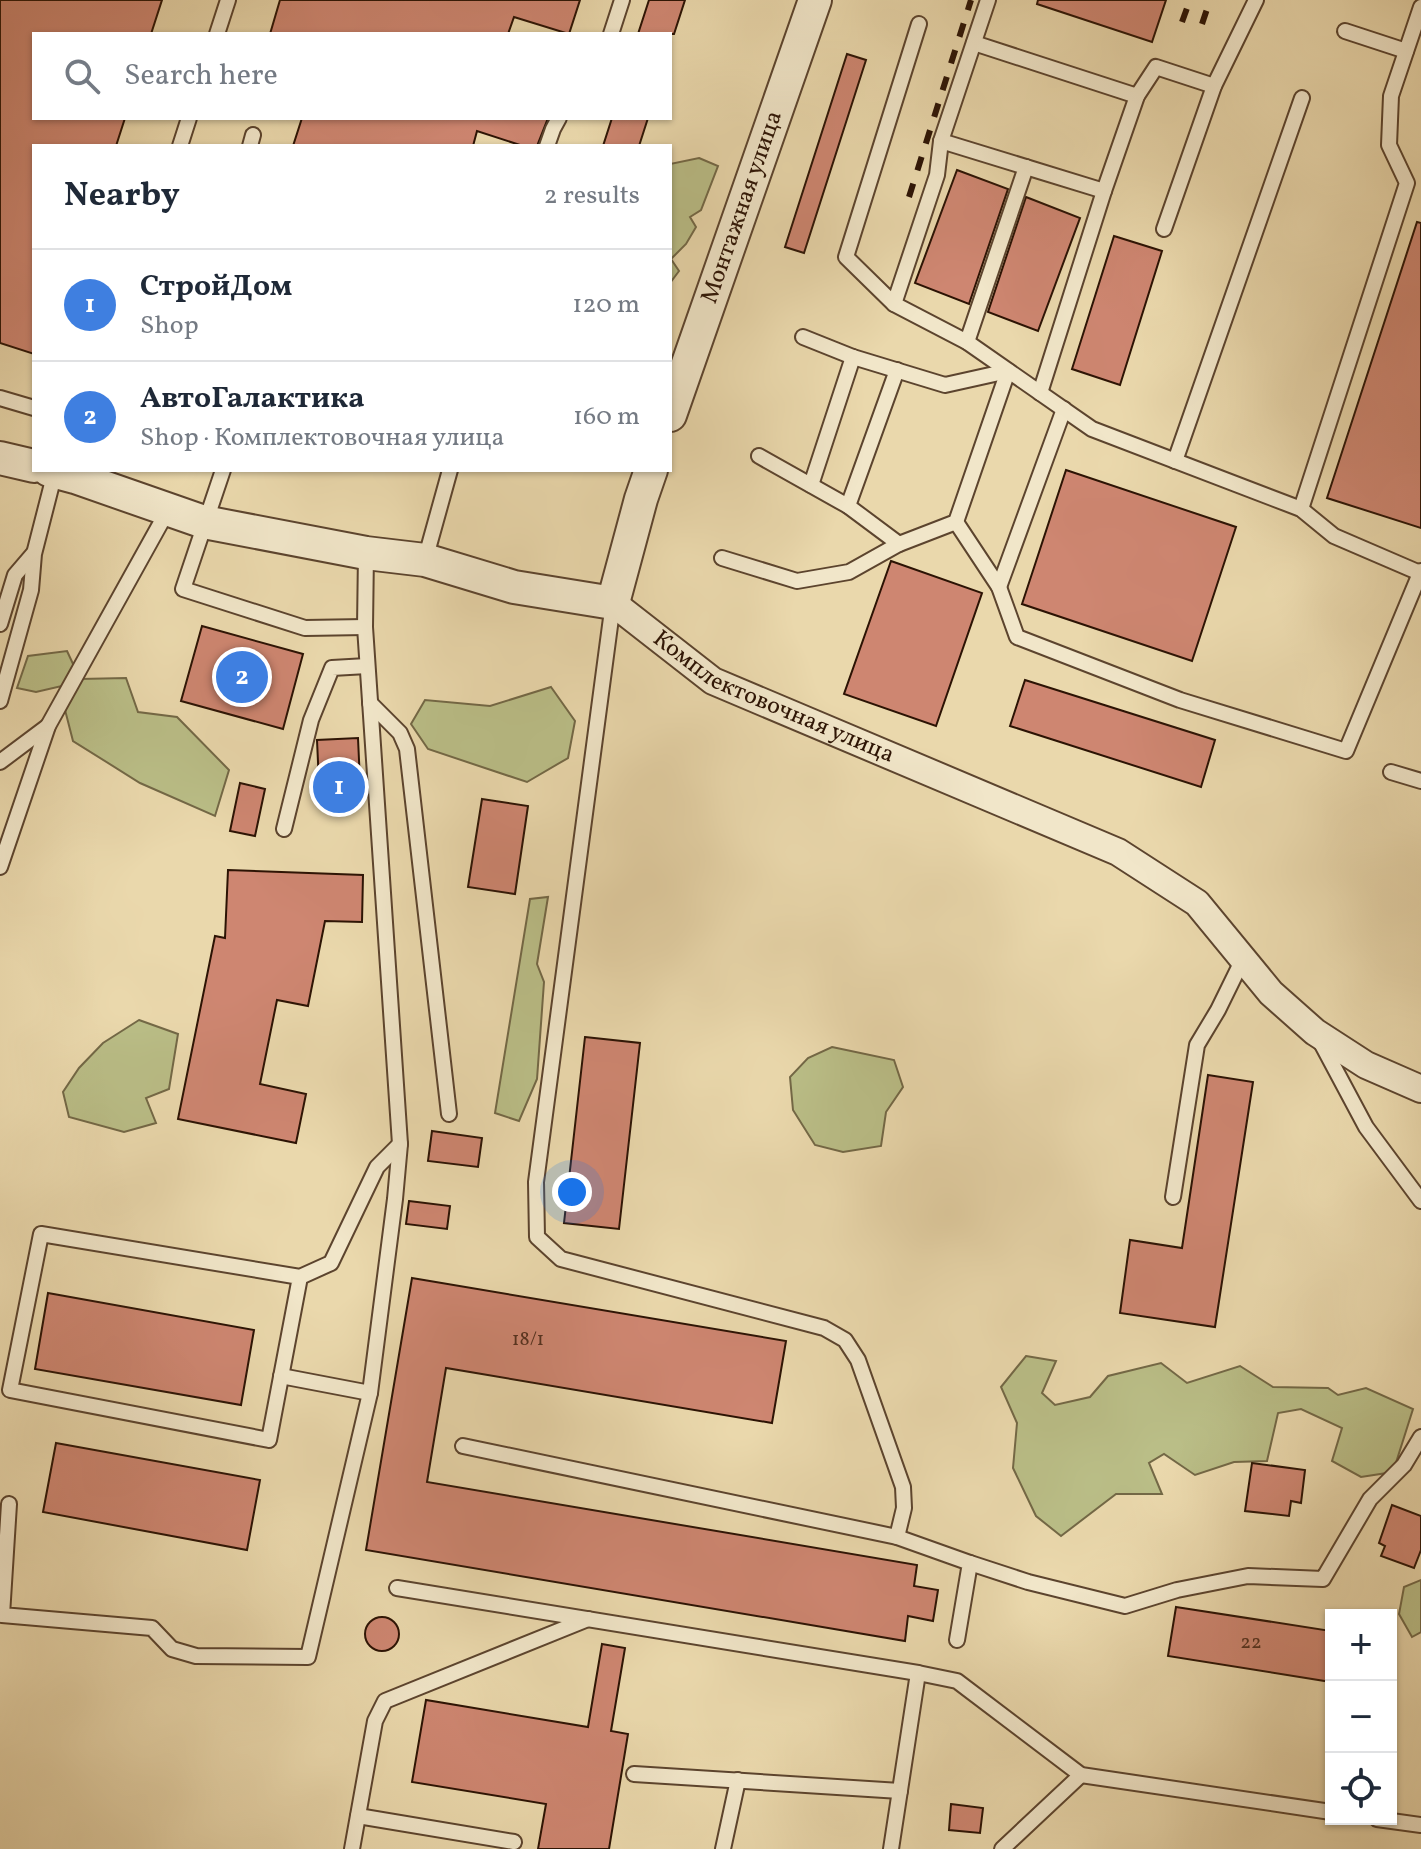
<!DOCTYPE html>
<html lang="en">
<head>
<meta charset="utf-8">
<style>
  :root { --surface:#fff; --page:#f2f2f3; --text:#1f2937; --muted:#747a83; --line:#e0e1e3; --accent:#ea580c }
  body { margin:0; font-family:Vollkorn,serif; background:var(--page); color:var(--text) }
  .controls { position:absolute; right:24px; bottom:24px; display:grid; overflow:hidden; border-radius:0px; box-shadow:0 2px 6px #0004 }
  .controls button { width:72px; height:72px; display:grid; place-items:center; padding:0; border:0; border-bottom:2px solid var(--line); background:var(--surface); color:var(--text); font:40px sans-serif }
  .you { position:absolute; left:572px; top:1192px; width:28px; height:28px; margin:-20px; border:6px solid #fff; border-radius:50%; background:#1a73e8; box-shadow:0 0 0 12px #1a73e833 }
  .badge { display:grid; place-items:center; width:52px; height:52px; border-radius:50%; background:var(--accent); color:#fff; font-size:26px; font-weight:700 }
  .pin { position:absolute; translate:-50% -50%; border:4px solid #fff; box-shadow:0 2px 8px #0006 }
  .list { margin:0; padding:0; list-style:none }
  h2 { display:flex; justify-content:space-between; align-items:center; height:104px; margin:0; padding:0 32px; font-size:34px }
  h2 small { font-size:26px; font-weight:400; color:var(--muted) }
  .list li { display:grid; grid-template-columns:52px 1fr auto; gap:24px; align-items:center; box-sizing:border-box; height:112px; padding:0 32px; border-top:2px solid var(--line) }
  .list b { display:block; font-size:30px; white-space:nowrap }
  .list p { margin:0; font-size:26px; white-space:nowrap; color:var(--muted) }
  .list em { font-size:26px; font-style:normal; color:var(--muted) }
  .icon { flex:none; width:44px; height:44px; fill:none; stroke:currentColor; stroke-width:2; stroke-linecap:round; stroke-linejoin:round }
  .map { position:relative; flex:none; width:1421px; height:1849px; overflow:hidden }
  .search { position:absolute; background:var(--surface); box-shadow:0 2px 6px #0004; left:32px; top:32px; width:640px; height:88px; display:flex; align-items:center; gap:20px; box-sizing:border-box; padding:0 28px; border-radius:0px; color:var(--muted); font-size:30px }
  .panel { position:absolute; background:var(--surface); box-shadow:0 2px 6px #0004; left:32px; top:144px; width:640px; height:328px; border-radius:0px }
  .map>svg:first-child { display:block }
</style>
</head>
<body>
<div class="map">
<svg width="1421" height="1849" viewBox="0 0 1421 1849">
  <rect width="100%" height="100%" fill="#ead8ac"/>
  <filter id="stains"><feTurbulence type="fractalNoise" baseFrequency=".0025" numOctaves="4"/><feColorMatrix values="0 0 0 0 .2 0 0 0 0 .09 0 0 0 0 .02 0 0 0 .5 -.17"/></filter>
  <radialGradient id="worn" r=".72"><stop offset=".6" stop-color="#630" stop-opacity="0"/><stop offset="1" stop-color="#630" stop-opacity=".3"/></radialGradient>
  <!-- green -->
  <g fill="#babe87" stroke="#736846" stroke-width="2">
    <path d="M699,158L718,166L701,210L690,217L696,227L686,244L671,259L679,271L670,283V164Z"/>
    <path d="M67,651L80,679L126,678L138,712L177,717L229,770L215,816L140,783L73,741L64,706L66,685L36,692L17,688L28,656Z"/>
    <path d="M551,687L575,721L568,758L527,782L428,749L411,724L425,700L490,706Z"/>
    <path d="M548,897L537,964L544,982L537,1079L519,1121L495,1113L530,899Z"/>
    <path d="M139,1020L178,1034L169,1089L146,1098L156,1123L124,1132L69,1117L63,1092L79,1068L103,1043Z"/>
    <path d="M832,1047L894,1060L903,1087L886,1112L881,1146L843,1152L815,1145L793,1110L790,1077L808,1058Z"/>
    <path d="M1026,1356L1056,1361L1042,1393L1055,1405L1090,1397L1108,1376L1161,1363L1187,1383L1240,1366L1273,1387L1328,1388L1338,1395L1366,1388L1413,1409L1393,1472L1361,1477L1332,1461L1342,1428L1301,1409L1278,1413L1267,1461L1234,1462L1195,1475L1164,1454L1149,1463L1162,1494H1116L1061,1536L1036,1516L1013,1468L1017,1423L1001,1387Z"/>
    <path d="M1421,1580V1632L1412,1637L1399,1614L1404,1587Z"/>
  </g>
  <!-- building -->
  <g fill="#ce8671" stroke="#2c1304" stroke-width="2">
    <path d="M0,0H162L151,34H34V118H125L116,146H34V354L0,343Z"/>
    <path d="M280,0H580L569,34L514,17L508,34H270Z"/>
    <path d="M649,0H685L674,34H638Z"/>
    <path d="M1038,0H1166L1152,42L1037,4Z"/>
    <path d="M847,54L866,60L804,253L785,247Z"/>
    <path d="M302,118H548L537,146H523L477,131L473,146H293Z"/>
    <path d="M612,118H648L639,146H603Z"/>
    <path d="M957,170L1008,189L969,304L915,283Z"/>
    <path d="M1026,197L1080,218L1038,331L988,312Z"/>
    <path d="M1417,222L1421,223V528L1327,498Z"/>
    <path d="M1114,236L1162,251L1120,385L1072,369Z"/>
    <path d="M1066,470L1236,527L1192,661L1022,604Z"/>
    <path d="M891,561L982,593L936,726L844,694Z"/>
    <path d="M202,626L303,654L283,729L181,701Z"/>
    <path d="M1025,680L1215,740L1201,787L1010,726Z"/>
    <path d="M358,738L361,804L320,806L317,740Z"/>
    <path d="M240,783L265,789L255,836L230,831Z"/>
    <path d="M482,799L528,806L515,894L468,887Z"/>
    <path d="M228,870L363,875L362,922L325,921L308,1006L277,1000L260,1084L306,1094L296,1143L178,1119L215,936L225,938Z"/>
    <path d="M585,1037L640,1043L619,1229L564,1223Z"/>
    <path d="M1208,1075L1253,1082L1215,1327L1120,1313L1130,1240L1182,1248Z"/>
    <path d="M432,1131L482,1138L478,1167L428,1161Z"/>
    <path d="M409,1201L450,1206L447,1229L406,1224Z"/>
    <path d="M412,1278L786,1341L772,1423L446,1368L427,1482L917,1565L914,1586L938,1590L933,1621L908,1616L905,1641L366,1550Z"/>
    <path d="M48,1293L254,1330L241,1405L35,1369Z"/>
    <path d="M56,1443L260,1480L247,1550L43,1512Z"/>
    <path d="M1252,1463L1305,1470L1301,1503L1291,1501L1289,1516L1245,1511Z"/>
    <path d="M1392,1505L1421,1516V1550L1414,1568L1381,1556L1385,1546L1379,1543Z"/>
    <path d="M1176,1607L1331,1631V1682L1168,1656Z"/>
    <circle cx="382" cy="1634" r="17"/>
    <path d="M602,1644L625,1648L611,1731L628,1734L609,1849H538L546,1804L412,1782L426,1700L588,1727Z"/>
    <path d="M951,1804L983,1808L980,1833L949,1830Z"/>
  </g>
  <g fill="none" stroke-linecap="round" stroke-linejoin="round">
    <defs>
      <g id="service">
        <path d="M919,24L846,257L894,304L967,342L1092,429L1301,509L1334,536L1420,573"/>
        <path d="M1345,31L1406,51"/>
        <path d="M217,34L228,0"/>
        <path d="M611,34L622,0"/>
        <path d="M974,43L1137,96"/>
        <path d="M941,141L1104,191"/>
        <path d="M180,146L189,118"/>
        <path d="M250,146L253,135"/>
        <path d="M547,146L553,129L559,118"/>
        <path d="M1164,229L1214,86L1256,0"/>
        <path d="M894,304L937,175L941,141L988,0"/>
        <path d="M803,337L853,357L945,385L1008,371"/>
        <path d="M967,342L1026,167"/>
        <path d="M1040,393L1104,191L1137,96L1156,67L1214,86"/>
        <path d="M0,398L34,408"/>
        <path d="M759,456L848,506L899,544"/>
        <path d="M1175,461L1302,98"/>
        <path d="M223,470L183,589L305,628L365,627"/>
        <path d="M811,485L853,357"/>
        <path d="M848,506L897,370"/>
        <path d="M1301,509L1407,183L1389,145L1391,96L1421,7"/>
        <path d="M956,522L999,587L1017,637L1180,700L1346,751L1421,571"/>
        <path d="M722,558L797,581L849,572L899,544L956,522L1008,371"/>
        <path d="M425,560L450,470"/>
        <path d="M999,587L1064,409"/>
        <path d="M613,603L536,1182L537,1237L561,1259L824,1328L845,1340L858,1360L903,1487L904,1508L897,1537"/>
        <path d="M0,624L15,575L33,554"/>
        <path d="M0,701L31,590L34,554L55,472"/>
        <path d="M370,703L400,733L407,749L449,1114"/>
        <path d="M0,762L48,726"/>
        <path d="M1391,772L1421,781"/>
        <path d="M284,829L311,720L332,668L367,666"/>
        <path d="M0,867L48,726L168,510"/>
        <path d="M1319,1039L1366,1127L1421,1201"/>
        <path d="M1173,1197L1197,1045L1218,1010L1243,959"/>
        <path d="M300,1277L269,1440L10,1390L41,1234L300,1277L331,1263L377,1167L400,1144"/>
        <path d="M281,1376L370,1393"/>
        <path d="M463,1446L897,1537L970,1563L957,1640"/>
        <path d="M9,1504L2,1615L152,1628L172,1649L196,1656L308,1657L370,1393L395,1199L400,1144L365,627L366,553"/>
        <path d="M970,1563L1028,1582L1125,1606L1177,1590L1248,1576L1323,1579L1370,1499L1404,1465L1421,1437"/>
        <path d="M397,1588L918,1673L957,1681L1081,1775L1331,1812"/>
        <path d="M634,1774L900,1791"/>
        <path d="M358,1816L514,1842"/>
        <path d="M1377,1819L1421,1825"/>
        <path d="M352,1849L375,1721L385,1701L588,1619"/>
        <path d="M723,1849L738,1780"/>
        <path d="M891,1849L918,1673"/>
        <path d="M1002,1849L1081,1775"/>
      </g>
      <g id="minor">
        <path id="s1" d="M613,603L713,681L1118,852L1197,903L1271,993L1315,1032L1366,1065L1421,1089"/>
      </g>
      <g id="tertiary">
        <path id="s2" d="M670,415L815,0"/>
        <path d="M0,458L34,466"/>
        <path d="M49,470L75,477L204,522L366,553L425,560L514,587L613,603L641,499L651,470"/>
      </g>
    </defs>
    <!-- service casing -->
    <use href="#service" stroke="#5c442e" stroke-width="18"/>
    <!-- minor casing -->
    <use href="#minor" stroke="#5c442e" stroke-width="30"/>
    <!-- tertiary casing -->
    <use href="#tertiary" stroke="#5c442e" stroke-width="36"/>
    <!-- service -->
    <use href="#service" stroke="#f1e6c9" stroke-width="14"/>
    <!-- minor -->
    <use href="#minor" stroke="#f1e6c9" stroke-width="26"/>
    <!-- tertiary -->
    <use href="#tertiary" stroke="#f1e6c9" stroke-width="32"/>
    <!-- rail -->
    <g stroke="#2c1304" stroke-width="6" stroke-dasharray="14 14" stroke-linecap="butt">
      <path d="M1182,22L1190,0"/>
      <path d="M1202,24L1210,0"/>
      <path d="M909,197L971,0"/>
    </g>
  </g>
  <g text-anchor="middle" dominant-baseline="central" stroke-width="6" stroke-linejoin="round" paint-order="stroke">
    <!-- number labels -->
    <g font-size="20" fill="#54301f">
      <text x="528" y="1340">18/1</text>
      <text x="1251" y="1643">22</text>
    </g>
    <!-- street labels -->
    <g font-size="24" fill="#2c1304" stroke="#f1e6c9">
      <text stroke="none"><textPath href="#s2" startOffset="220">Монтажная улица</textPath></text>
      <text stroke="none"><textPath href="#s1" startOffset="188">Комплектовочная улица</textPath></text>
    </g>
  </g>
  <rect width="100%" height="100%" filter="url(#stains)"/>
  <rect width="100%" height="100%" fill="url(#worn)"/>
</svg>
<div class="controls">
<button>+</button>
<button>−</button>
<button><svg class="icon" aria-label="locate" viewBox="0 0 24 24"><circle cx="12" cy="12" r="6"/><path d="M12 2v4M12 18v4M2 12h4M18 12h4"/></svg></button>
</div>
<div class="you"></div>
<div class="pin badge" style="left:339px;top:787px;background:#3f7fe0">1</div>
<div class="pin badge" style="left:242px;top:677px;background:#3f7fe0">2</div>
<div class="search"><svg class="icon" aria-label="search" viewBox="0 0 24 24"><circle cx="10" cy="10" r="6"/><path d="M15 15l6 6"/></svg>Search here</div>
<section class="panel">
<h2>Nearby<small>2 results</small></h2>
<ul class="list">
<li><span class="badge" style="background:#3f7fe0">1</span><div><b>СтройДом</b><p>Shop</p></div><em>120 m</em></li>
<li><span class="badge" style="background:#3f7fe0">2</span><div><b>АвтоГалактика</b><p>Shop · Комплектовочная улица</p></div><em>160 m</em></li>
</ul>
</section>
</div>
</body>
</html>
